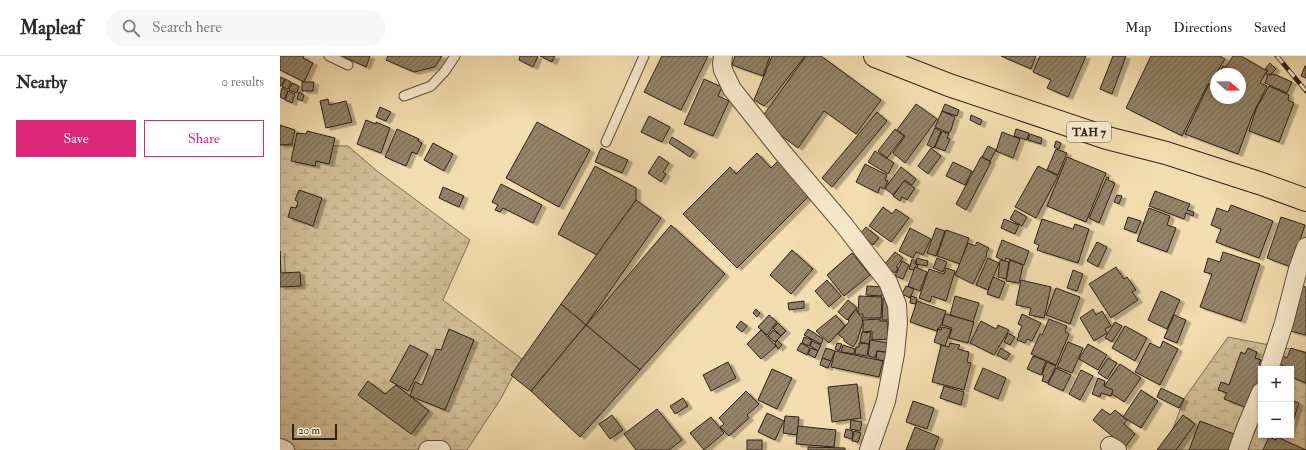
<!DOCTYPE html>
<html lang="en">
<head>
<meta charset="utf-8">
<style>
  :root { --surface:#fff; --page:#f7f7f7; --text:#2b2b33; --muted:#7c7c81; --line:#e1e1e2; --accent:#db2777 }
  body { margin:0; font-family:"IM FELL Double Pica",serif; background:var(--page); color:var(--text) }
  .controls { position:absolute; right:12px; bottom:12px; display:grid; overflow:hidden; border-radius:0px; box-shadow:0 2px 6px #0003 }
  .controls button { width:36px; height:36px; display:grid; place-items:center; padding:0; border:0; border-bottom:1px solid var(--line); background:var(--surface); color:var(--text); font:20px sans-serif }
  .compass { position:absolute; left:930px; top:12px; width:36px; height:36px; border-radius:50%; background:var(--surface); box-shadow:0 2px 6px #0003; rotate:110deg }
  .scale { position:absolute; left:12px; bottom:10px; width:45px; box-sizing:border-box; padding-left:4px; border:2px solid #2d2118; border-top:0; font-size:11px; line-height:14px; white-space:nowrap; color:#2d2118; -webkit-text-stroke:3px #f8e9cc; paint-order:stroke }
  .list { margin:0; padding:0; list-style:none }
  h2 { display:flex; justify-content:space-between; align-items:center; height:52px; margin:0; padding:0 16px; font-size:17px }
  h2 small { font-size:13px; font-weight:400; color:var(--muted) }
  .actions { display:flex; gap:8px; padding:12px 16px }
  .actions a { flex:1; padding:9px 0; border:1px solid var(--accent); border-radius:0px; text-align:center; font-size:14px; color:var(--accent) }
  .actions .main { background:var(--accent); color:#fff }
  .icon { flex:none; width:22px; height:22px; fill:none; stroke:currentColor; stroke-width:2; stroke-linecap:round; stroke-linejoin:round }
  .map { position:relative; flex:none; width:1026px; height:394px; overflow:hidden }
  header { display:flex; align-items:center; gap:24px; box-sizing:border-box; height:56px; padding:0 20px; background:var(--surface); border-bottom:1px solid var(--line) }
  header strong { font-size:19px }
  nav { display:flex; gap:22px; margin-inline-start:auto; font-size:14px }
  .search { width:280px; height:36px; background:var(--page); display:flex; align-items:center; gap:10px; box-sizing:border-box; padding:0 14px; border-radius:22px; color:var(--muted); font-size:15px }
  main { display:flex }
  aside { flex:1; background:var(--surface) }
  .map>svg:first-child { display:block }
</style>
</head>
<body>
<header>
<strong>Mapleaf</strong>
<div class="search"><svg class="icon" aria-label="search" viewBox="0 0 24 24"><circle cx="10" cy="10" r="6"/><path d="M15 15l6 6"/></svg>Search here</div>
<nav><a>Map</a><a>Directions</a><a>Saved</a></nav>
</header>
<main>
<aside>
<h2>Nearby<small>0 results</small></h2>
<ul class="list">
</ul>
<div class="actions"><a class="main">Save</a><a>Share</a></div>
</aside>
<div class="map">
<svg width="1026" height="394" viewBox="0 0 1026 394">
  <defs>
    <pattern id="wetland-marsh" width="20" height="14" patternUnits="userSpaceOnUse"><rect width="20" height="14" fill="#d2bd96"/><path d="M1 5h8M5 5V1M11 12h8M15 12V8" fill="none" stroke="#b5a281"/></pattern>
    <pattern id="building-hatch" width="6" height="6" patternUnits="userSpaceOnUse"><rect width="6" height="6" fill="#948367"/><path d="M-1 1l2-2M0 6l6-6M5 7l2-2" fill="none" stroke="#796b54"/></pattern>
    <filter id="shadow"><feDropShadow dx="4.5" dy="2.5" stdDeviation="0" flood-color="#0004"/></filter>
  </defs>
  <rect width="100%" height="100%" fill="#f4ddb0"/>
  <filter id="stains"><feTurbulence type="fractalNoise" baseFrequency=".005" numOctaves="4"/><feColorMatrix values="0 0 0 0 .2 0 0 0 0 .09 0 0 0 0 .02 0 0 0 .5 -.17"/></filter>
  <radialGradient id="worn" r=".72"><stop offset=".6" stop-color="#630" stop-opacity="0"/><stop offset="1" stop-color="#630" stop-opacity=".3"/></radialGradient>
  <!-- wetland -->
  <g fill="url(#wetland-marsh)" stroke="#806f57" fill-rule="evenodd">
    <path d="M0,89L68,90L97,115L190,184L163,244L242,303L220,344L187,394H0Z"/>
    <path d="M948,281L1026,296V394H885L904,343ZM981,313H1011V379H981Z"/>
  </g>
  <!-- building -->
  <g fill="url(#building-hatch)" stroke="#2d2118" filter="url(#shadow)">
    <path d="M0,0H24L23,2L33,7L24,26L0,14Z"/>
    <path d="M62,0H90L86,11Z"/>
    <path d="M108,0H162L155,11L134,16L106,4Z"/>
    <path d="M240,0H258L253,11L239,4Z"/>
    <path d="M260,0H275L272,6Z"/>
    <path d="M382,0H428L401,54L364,36Z"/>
    <path d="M455,0H490L483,20L452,9Z"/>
    <path d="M492,0H525L493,41L484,50L474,44Z"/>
    <path d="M526,0H541L601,44L576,78L544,55L518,92L480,64Z"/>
    <path d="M721,0H756L751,13Z"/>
    <path d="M760,0H806L788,41L767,32L771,24L753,16Z"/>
    <path d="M833,0H846L832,38L820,33Z"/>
    <path d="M871,0H940L945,3L930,28H928L902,80L846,52Z"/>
    <path d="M953,0H961L987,15L980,27L987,30L972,60L958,98L905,78L929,28H932L936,22V42H960V18H939L943,10L946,11Z"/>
    <path d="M990,7L996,13L991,18L987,19L986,17L988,15L985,13Z"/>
    <path d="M1025,10H1026V22L1021,20Z"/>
    <path d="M994,18L1012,26L1007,37L985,27L988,19Z"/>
    <path d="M0,21L5,23L1,30H0Z"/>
    <path d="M5,23L11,26L8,33L2,31Z"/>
    <path d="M424,23L442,31L438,40L449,45L433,80L404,68Z"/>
    <path d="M22,26H34L33,35H22Z"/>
    <path d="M12,27L19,30L17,37L9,34Z"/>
    <path d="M989,30L1009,39L1008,44L1014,47L999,86L969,75L976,53Z"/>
    <path d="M2,32L8,35L4,43L0,41Z"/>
    <path d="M8,35L15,38L12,47L5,44Z"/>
    <path d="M19,36L24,39L22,45L17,43Z"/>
    <path d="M48,43L49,49L66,45L72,66L46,72L40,45Z"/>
    <path d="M636,48L657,63L625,107L613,97L625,80L617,74Z"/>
    <path d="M665,48L679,54L677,60L662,55Z"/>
    <path d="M100,51L111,56L106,65L96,61Z"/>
    <path d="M662,55L675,61L671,74L669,77L655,71Z"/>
    <path d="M597,56L607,65L552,131L542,122Z"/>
    <path d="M691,59L702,64L700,69L690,64Z"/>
    <path d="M369,60L390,71L382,86L361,76Z"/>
    <path d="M86,64L96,68V66L110,72L101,97L77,88Z"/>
    <path d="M257,66L310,94L279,151L226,122Z"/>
    <path d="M0,69L15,74L12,88L0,89Z"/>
    <path d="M655,72L661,75L654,92L647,89Z"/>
    <path d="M117,73L139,83L138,85L142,87L137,98L132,96L126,110L105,101Z"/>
    <path d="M615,73L624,80L607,102L598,95Z"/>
    <path d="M736,73L749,77L747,84L734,80Z"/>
    <path d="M27,75L55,82L49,108L36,105L35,110L11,105L17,77L26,78Z"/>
    <path d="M662,75L669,78L667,82L670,83L665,95L655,91Z"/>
    <path d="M722,76L740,83L733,102L716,95Z"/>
    <path d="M750,78L762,82L761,88L748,84Z"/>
    <path d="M392,81L414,95L410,101L389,87Z"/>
    <path d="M776,85L781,87L779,93L774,91Z"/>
    <path d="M153,87L173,98L164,115L144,104Z"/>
    <path d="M708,90L716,94L710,105L702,101Z"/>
    <path d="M321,92L348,104L342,117L315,106Z"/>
    <path d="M651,92L661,100L648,118L638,110Z"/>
    <path d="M776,93L787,97L778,119L767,114Z"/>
    <path d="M595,95L614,107L608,118L588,106Z"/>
    <path d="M477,97L491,112L498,105L531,138L457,212L403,158L450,111L456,118Z"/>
    <path d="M379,100L389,107L383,116L386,118L381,126L368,117Z"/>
    <path d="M701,101L711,106L686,154L676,148Z"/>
    <path d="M787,101L826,117L806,166L767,150Z"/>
    <path d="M673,106L692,115L685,129L666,120Z"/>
    <path d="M585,108L607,119L605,124L608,125L604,133L600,131L598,137L576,126Z"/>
    <path d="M315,110L356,132V144L317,199L278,178Z"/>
    <path d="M758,110L778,120L756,162L735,151Z"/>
    <path d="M621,111L636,123L632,129L625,124L613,139L605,132Z"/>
    <path d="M827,121L829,122L828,124L835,127L819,167L809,162Z"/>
    <path d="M624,125L635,132L627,144L622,141L620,145L613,140Z"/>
    <path d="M221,128L262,149L253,167L223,152L220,156L215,154L218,149L212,146Z"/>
    <path d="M163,131L184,140L179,151L159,142Z"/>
    <path d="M19,134L42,142L33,170L8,161L11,151L16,152L18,146L15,144Z"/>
    <path d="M875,135L910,148L907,154L914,156L913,160L906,157L904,163L869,150Z"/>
    <path d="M837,139L842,140L839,148L834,146Z"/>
    <path d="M356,144L381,162L306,269L281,248Z"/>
    <path d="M951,149L993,165L979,202L936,186L941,173L931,169L937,152L948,156Z"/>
    <path d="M603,151L612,158L616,153L629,162L611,186L589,170Z"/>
    <path d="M869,152L890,160L887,169L896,172L887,196L857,185Z"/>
    <path d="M735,154L747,161L742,170L730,163Z"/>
    <path d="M848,161L861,165L856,177L844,173Z"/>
    <path d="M1001,161L1025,169L1011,211L987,202Z"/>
    <path d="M724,163L739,169L735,178L721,172Z"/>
    <path d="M762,163L793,173L795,168L809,173L798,207L757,194L759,189L754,187Z"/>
    <path d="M391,169L445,218L360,314L306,269Z"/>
    <path d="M586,171L599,182L593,189L580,178Z"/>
    <path d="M630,172L651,183L643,199L636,196L633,202L619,195Z"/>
    <path d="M656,172L665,175L656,200L647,197Z"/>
    <path d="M666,174L689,182L680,208L657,200Z"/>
    <path d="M722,184L749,195L744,209L726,202L725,205L716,201Z"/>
    <path d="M697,186L709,192L706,198L707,199L693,228L675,219L688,187L695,190Z"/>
    <path d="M817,186L827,191L818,211L807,205Z"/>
    <path d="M512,194L533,213L511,238L490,219Z"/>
    <path d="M0,195L1,217L20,216L21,230L0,231Z"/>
    <path d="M615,196L623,202L616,211L618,212L615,217L604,209Z"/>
    <path d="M943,196L980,208L961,265L920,251L932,218L924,216L928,202L940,206Z"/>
    <path d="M572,197L590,219L564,240L547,219Z"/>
    <path d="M637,202L648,205L647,210L636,208Z"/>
    <path d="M657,202L667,206L663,216L653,212Z"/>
    <path d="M708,202L719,207L708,234L696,229Z"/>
    <path d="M632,203L636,205L635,208L638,209L637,212L635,211L634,214L629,213Z"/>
    <path d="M720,204L729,206L726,223L718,221Z"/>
    <path d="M730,204L743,209L739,227L726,225Z"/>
    <path d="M622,205L629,209L623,223L615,220Z"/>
    <path d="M635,211L647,216L640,235L628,230Z"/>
    <path d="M836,211L844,223L847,221L856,234L852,236L858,244L831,262L809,228Z"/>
    <path d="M666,212L675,215L666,245L652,240L650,246L639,242L649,213L664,218Z"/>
    <path d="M793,214L803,218L797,235L787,232Z"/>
    <path d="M713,221L725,226L719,242L707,238Z"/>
    <path d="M547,224L561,240L549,251L535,235Z"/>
    <path d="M741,224L771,231L764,262L749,259L751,252L736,249Z"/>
    <path d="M587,230L603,231L602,240L586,239Z"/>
    <path d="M626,230L634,233L630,242L622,238Z"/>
    <path d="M1021,230L1026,231V279L1010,275Z"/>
    <path d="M776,232L800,241L790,268L766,259Z"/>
    <path d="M881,235L900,244L887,273L868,264Z"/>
    <path d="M579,240L602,241L601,262H583V258H578Z"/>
    <path d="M631,240L637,242L636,248L630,247Z"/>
    <path d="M675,240L699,247L693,266L670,259Z"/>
    <path d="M603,242L613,243L612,264H602Z"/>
    <path d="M568,244L577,252L567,264L558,256Z"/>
    <path d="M524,245V252L509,254L508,247Z"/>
    <path d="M637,245L666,255L660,272H658L657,275L630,266Z"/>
    <path d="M281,248L306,269L251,335L231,319Z"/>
    <path d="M476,253L480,257L477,261L473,257Z"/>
    <path d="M576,253L578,257L582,262L583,266L577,285L573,291L564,285V283L558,278L568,267L569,265L568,264Z"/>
    <path d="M813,253L816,259L822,255L831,270L825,273L827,277L814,285L800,262Z"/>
    <path d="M665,258L694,266L688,287L669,282L672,272L662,269Z"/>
    <path d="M742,258L761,267L752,285L747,283L745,287L737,284L739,279H738L742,270L738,268Z"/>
    <path d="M489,259L497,266L487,279L478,271Z"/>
    <path d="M556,259L565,270L549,287L536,275Z"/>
    <path d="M894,259L906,264L897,287L884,282Z"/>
    <path d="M600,263V265H607L608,283L592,284V275L583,276V264Z"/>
    <path d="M769,263L787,270L785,275L789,278L776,309L751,298L760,278L762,279Z"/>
    <path d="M461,265L467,270L462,276L456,271Z"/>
    <path d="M701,265L716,273L718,269L729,274L714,299L690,287Z"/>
    <path d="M835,266L842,270L832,286L825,282Z"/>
    <path d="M498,267L506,275L501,280L493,272Z"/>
    <path d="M306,269L360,314L300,381L251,335Z"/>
    <path d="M845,270L867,282L855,305L832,292Z"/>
    <path d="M662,271L671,273L665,290L654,286L658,273L661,274Z"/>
    <path d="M169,273L194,284L165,354L130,340L135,326L142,329L156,293L161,294Z"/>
    <path d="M528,273L543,283L541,288L524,279Z"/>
    <path d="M481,274L496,290L481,303L467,288Z"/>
    <path d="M493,274L501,280L495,286L488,280Z"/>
    <path d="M582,276L591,277L589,288L580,286Z"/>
    <path d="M728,277L735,281L730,289L724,286Z"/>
    <path d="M524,281L532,284L529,290L522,287Z"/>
    <path d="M497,284L502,289L498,293L495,288Z"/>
    <path d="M590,284L609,287L607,296L597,295L595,302L588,300Z"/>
    <path d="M532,285L541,289L538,295L530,290Z"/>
    <path d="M883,285L898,293L880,329L855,316L870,287L880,292Z"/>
    <path d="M788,286L803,292L792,317L777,311Z"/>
    <path d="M521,287L530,292L527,299L517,294Z"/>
    <path d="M557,287L562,288L559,295L555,293Z"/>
    <path d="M579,287L589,288L587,300L575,298L576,291H579Z"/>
    <path d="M670,287L680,289L678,293L689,296L687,306L691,307L684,334L652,326L661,289L669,291Z"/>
    <path d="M808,288L827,299L818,314L799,303Z"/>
    <path d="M130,289L148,298L128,335L110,325Z"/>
    <path d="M563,289L575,293L574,298L561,296Z"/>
    <path d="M531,292L538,295L535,302L528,298Z"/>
    <path d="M546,292L555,295L551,305L542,302Z"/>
    <path d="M721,292L730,298L726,304L717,299Z"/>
    <path d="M968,292L977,296L975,302L981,304L979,308L986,311L981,313V324L970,353L944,343L947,337L938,334L941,326L949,329L961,296L965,298Z"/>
    <path d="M1011,292L1026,297V327L1011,321V313H1003L1004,310L998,307L1001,299L1007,302Z"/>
    <path d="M555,295L603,305L599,321L551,311Z"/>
    <path d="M597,295L610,297L609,306L596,303Z"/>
    <path d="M753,300L766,305L761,319L747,313Z"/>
    <path d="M542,302L551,305L548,312L540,309Z"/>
    <path d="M828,302L837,307L827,323L818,317Z"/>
    <path d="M448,306L456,322L431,335L423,319Z"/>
    <path d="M767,306L776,310L768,327L762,325L764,319L762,318Z"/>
    <path d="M840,308L861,322L844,346L823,332Z"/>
    <path d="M703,312L726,322L718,343L694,333Z"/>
    <path d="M776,312L791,319L783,335L768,328Z"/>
    <path d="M492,313L512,322L497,353L478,344Z"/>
    <path d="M801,314L813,320L800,344L789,338Z"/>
    <path d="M818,322L825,325L824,330L833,334L831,340L821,337L820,341L812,338Z"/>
    <path d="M88,325L105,338L116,329L149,355L131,378L78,339Z"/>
    <path d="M577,328L581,362L552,366L548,331Z"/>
    <path d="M664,330L684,336L681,349L660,342Z"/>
    <path d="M881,332L904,343L899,352L877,341Z"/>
    <path d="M861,334L878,345L861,372L843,361Z"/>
    <path d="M466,335L479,348L467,359L469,362L449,380L440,371L444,368L439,362Z"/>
    <path d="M403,342L408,350L395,358L390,350Z"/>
    <path d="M1011,344L1019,347L1011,371Z"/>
    <path d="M633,345L654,352L647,373L626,366Z"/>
    <path d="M377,353L402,384L389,394H356L344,378Z"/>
    <path d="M822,353L830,359L835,354L847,364L844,368L855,378L845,391L813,364Z"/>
    <path d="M487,357L504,365L495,384L478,376Z"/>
    <path d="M332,359L343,374L330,383L319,368Z"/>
    <path d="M903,359L915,368L896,394H877Z"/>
    <path d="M505,360L519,361L517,379L503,377Z"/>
    <path d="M431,361L444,377L424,394L410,377Z"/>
    <path d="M571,364L582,366L580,375L570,373Z"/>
    <path d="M920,365L959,380L953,394H909Z"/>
    <path d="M518,370L556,374L554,391L516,388Z"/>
    <path d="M635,371L659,381L654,394H626Z"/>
    <path d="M566,373L573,375L572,383L564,381Z"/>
    <path d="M574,375L581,377L578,386L572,385Z"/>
    <path d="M989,381L996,384L997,381L1026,394H983Z"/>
    <rect x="467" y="384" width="15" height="10"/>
    <path d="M528,391L565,392V394H528Z"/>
  </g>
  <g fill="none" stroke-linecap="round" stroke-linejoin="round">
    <defs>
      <g id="service">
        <path d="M49,0L68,9"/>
        <path d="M124,40L151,30L165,15L175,0"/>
        <path d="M326,86L364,0"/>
      </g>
      <g id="minor">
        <path d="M443,0L442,8L443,14L452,33L503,97L564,169L608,226L617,249L618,267L615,298L606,345L589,394"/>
        <path d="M989,313L1004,267L1018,213L1026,191"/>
        <path d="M830,390L837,394"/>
        <path d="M0,392L5,394"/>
        <path d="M148,394H161"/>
        <path d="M958,394L965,374L981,336"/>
      </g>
      <path id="trunk" d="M595,0L669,29L827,82L886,97L982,128L1026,144"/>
    </defs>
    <!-- service casing -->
    <use href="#service" stroke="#5f503e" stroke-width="11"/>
    <!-- minor casing -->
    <use href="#minor" stroke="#5f503e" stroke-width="20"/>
    <!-- trunk casing -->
    <use href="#trunk" stroke="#2d2118" stroke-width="24"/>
    <!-- service -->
    <use href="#service" stroke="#f8e9cc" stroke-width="9"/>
    <!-- minor -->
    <use href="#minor" stroke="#f8e9cc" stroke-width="18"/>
    <!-- trunk -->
    <use href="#trunk" stroke="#f4ddb0" stroke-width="22"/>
    <defs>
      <path id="rail" d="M997,0L1026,35"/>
    </defs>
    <!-- rail casing -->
    <use href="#rail" stroke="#2d2118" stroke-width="4.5"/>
    <!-- rail -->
    <use href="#rail" stroke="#f8e9cc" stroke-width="3" stroke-dasharray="9" stroke-linecap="butt"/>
  </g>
  <g text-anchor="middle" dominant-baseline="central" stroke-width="3" stroke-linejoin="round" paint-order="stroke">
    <!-- shield labels -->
    <rect fill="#f8e9cc" stroke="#6a5d4e" stroke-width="1" x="787" y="66" width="44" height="20" rx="3"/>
    <g font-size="12" font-weight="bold" fill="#2d2118">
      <text x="809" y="76">TAH 7</text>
    </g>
  </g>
  <rect width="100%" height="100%" filter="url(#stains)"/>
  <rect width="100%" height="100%" fill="url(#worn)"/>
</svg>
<div class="controls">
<button>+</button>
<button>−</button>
</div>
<svg class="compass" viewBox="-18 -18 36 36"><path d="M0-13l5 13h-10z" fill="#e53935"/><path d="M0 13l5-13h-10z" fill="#7c7c81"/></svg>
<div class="scale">20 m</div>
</div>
</main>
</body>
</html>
